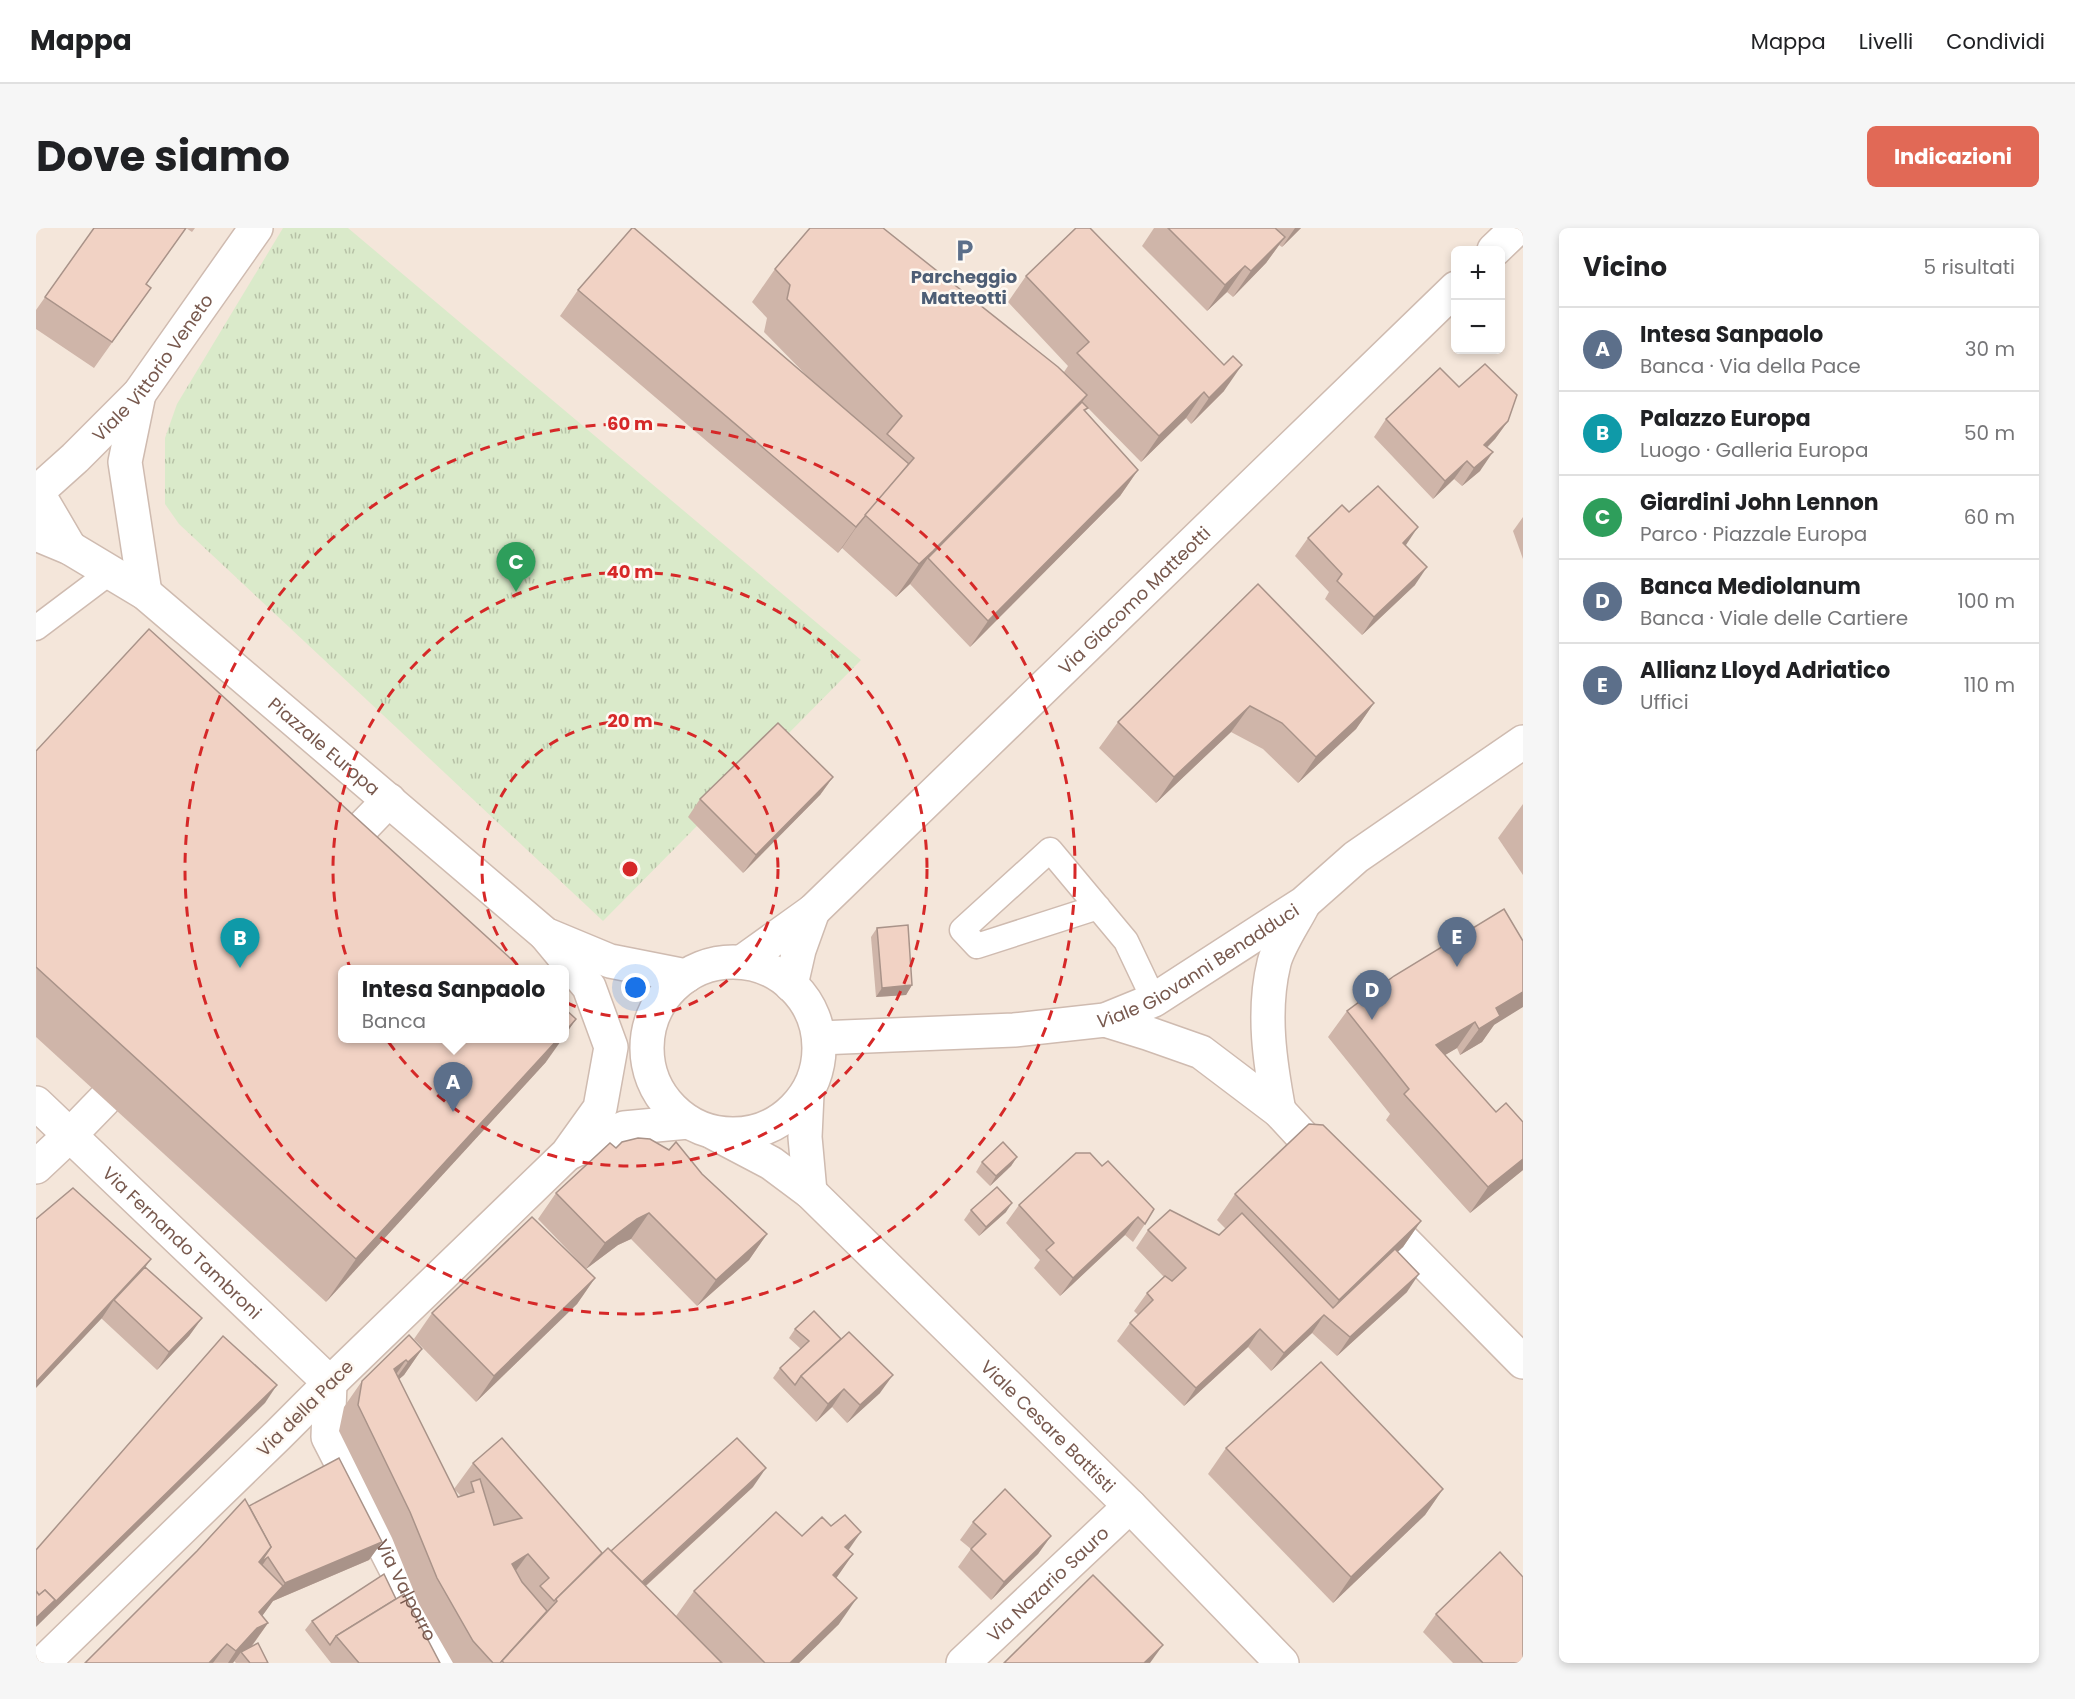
<!DOCTYPE html>
<html lang="it">
<head>
<meta charset="utf-8">
<style>
  :root { --surface:#fff; --page:#f6f6f6; --text:#202124; --muted:#757577; --line:#e0e0e0; --accent:#e16956 }
  body { margin:0; font-family:Poppins,sans-serif; background:var(--page); color:var(--text) }
  .controls { position:absolute; right:18px; top:18px; display:grid; overflow:hidden; border-radius:9px; box-shadow:0 3px 9px #0003 }
  .controls button { width:54px; height:54px; display:grid; place-items:center; padding:0; border:0; border-bottom:2px solid var(--line); background:var(--surface); color:var(--text); font:30px sans-serif }
  .you { position:absolute; left:600px; top:760px; width:21px; height:21px; margin:-15px; border:4px solid #fff; border-radius:50%; background:#1a73e8; box-shadow:0 0 0 9px #1a73e833 }
  .badge { display:grid; place-items:center; width:39px; height:39px; border-radius:50%; background:var(--accent); color:#fff; font-size:20px; font-weight:700 }
  .pin { position:absolute; translate:-50% -50px; filter:drop-shadow(0 2px 3px #0008) }
  .pin::after { content:''; position:absolute; top:32px; width:21px; height:18px; background:inherit; clip-path:polygon(0 0,100% 0,50% 100%) }
  .popup { position:absolute; left:302px; top:737px; width:231px; height:78px; box-sizing:border-box; display:grid; place-content:center; border-radius:9px; background:var(--surface); filter:drop-shadow(0 2px 4px #0005); font-size:20px; white-space:nowrap; color:var(--muted) }
  .popup b { font-size:22px; color:var(--text) }
  .popup::after { content:''; position:absolute; left:50%; top:100%; margin-left:-12px; border:12px solid transparent; border-top-color:var(--surface) }
  .list { margin:0; padding:0; list-style:none }
  h2 { display:flex; justify-content:space-between; align-items:center; height:78px; margin:0; padding:0 24px; font-size:26px }
  h2 small { font-size:20px; font-weight:400; color:var(--muted) }
  .list li { display:grid; grid-template-columns:39px 1fr auto; gap:18px; align-items:center; box-sizing:border-box; height:84px; padding:0 24px; border-top:2px solid var(--line) }
  .list b { display:block; font-size:22px; white-space:nowrap }
  .list p { margin:0; font-size:20px; white-space:nowrap; color:var(--muted) }
  .list em { font-size:20px; font-style:normal; color:var(--muted) }
  .map { position:relative; flex:none; width:1487px; height:1435px; overflow:hidden; border-radius:9px }
  header { display:flex; align-items:center; gap:36px; box-sizing:border-box; height:84px; padding:0 30px; background:var(--surface); border-bottom:2px solid var(--line) }
  header strong { font-size:28px }
  nav { display:flex; gap:33px; margin-inline-start:auto; font-size:21px }
  .intro { display:flex; align-items:center; justify-content:space-between; box-sizing:border-box; height:144px; padding:0 36px }
  h1 { margin:0; font-size:42px }
  .button { padding:15px 27px; border-radius:9px; background:var(--accent); color:#fff; font-size:21px; font-weight:700 }
  main { display:flex; gap:36px; padding:0 36px }
  aside { flex:1; background:var(--surface); border-radius:9px; box-shadow:0 3px 9px #0003 }
  .map>svg:first-child { display:block }
</style>
</head>
<body>
<header>
<strong>Mappa</strong>
<nav><a>Mappa</a><a>Livelli</a><a>Condividi</a></nav>
</header>
<div class="intro"><h1>Dove siamo</h1><a class="button">Indicazioni</a></div>
<main>
<div class="map">
<svg width="1487" height="1435" viewBox="0 0 1487 1435">
  <defs>
    <pattern id="grass-tufts" width="24" height="20" patternUnits="userSpaceOnUse" patternTransform="scale(1.5)"><rect width="24" height="20" fill="#daeaca"/><path d="M3 7l-1-3M5 7V3M7 7l1-3M15 17l-1-3M17 17v-4M19 17l1-3" fill="none" stroke="#b6c1a6"/></pattern>
  </defs>
  <rect width="100%" height="100%" fill="#fcf4ec"/>
  <!-- residential -->
  <path fill="#f4e6da" fill-rule="evenodd" d="M0,0H1487V1435H0ZM1420,22H1464V122H1420ZM306,742H528V810H306Z"/>
  <!-- grass -->
  <path fill="url(#grass-tufts)" d="M247,0H312L825,432L567,693L143,296L129,276V210L141,176Z"/>
  <g fill="none" stroke-linecap="round" stroke-linejoin="round">
    <defs>
      <g id="service">
        <path d="M0,400L73,345"/>
        <path d="M1062,679L941,718L926,702L1014,622L1090,713L1118,772"/>
      </g>
      <g id="pedestrian">
        <path d="M298,629L353,572"/>
        <path d="M33,908L68,872"/>
        <path d="M7,1435L242,1207L294,1155"/>
      </g>
      <g id="minor">
        <path d="M103,166L89,234L109,365"/>
        <path d="M0,262L34,320"/>
        <path id="s1" d="M0,265L39,230L103,166L220,0"/>
        <path d="M1069,792L1111,805L1165,824L1243,883L1294,938"/>
        <path id="s2" d="M783,810L978,802L1069,792L1118,772L1268,675L1320,629L1487,514"/>
        <path id="s3" d="M0,875L294,1155"/>
        <path d="M1243,883C1234,835 1226,784 1238,735C1242,718 1259,693 1267,677"/>
        <path d="M533,925L588,900L652,894"/>
        <path d="M0,939L33,908"/>
        <path d="M1339,984L1487,1134"/>
        <path d="M294,1155L531,926L564,880L575,819L553,759L509,706"/>
        <path id="s4" d="M294,1155L292,1209L408,1435"/>
        <path id="s5" d="M927,1435L1094,1278"/>
      </g>
      <g id="tertiary">
        <path d="M1458,22L1481,0"/>
        <path id="s6" d="M0,306L34,320L109,365L509,706L574,733L650,748"/>
        <path id="s7" d="M777,683L1420,60"/>
        <circle cx="697" cy="820" r="86"/>
        <path d="M706,734L777,683L763,722L755,757"/>
        <path d="M771,866L769,909L774,964"/>
        <path id="s8" d="M678,905L735,935L774,964L1094,1278L1246,1435"/>
      </g>
    </defs>
    <!-- service casing -->
    <use href="#service" stroke="#cfbbb0" stroke-width="27"/>
    <!-- pedestrian casing -->
    <use href="#pedestrian" stroke="#cfbbb0" stroke-width="36"/>
    <!-- minor casing -->
    <use href="#minor" stroke="#cfbbb0" stroke-width="36"/>
    <!-- tertiary casing -->
    <use href="#tertiary" stroke="#cfbbb0" stroke-width="36"/>
    <!-- service -->
    <use href="#service" stroke="#fff" stroke-width="24"/>
    <!-- pedestrian -->
    <use href="#pedestrian" stroke="#fff" stroke-width="33"/>
    <!-- minor -->
    <use href="#minor" stroke="#fff" stroke-width="33"/>
    <!-- tertiary -->
    <use href="#tertiary" stroke="#fff" stroke-width="33"/>
  </g>
  <!-- wall -->
  <g fill="#cfb5a9">
    <path d="M58,0H159L156,4L150,0L110,56L115,60L58,140L0,101V82Z"/>
    <path d="M1118,0H1265L1246,19L1243,17L1230,35L1197,69L1191,64L1171,83L1106,18Z"/>
    <path d="M739,41L1028,144L1032,138L972,74L990,48L1188,163L1155,196L1150,190L1105,234L1052,180L1049,183L1102,242L1084,268L934,419L874,356L860,369L806,320L802,325L524,88L542,62L775,152L728,104L731,90L716,74Z"/>
    <path d="M1423,159L1472,193L1459,211L1451,220L1444,243L1426,258L1418,251L1397,271L1338,209L1350,191Z"/>
    <path d="M1313,284L1369,317L1379,357L1326,407L1289,371L1293,364L1259,328L1272,310Z"/>
    <path d="M1487,289V331L1477,303Z"/>
    <path d="M1222,356L1338,475L1320,501L1262,555L1227,521L1195,504L1120,575L1063,520L1082,494Z"/>
    <path d="M0,523L510,834L290,1074L0,809Z"/>
    <path d="M797,549L784,567L707,645L652,589L664,571Z"/>
    <path d="M1487,576V647L1462,610Z"/>
    <path d="M841,700L876,757L870,767L840,769L835,709Z"/>
    <path d="M1358,748L1458,797L1446,814L1424,827L1421,820L1409,827L1487,942L1434,985L1350,892L1354,886L1292,809L1311,783Z"/>
    <path d="M580,920L666,946L731,1006L713,1032L661,1078L595,1011L582,1017L550,1041L502,991L520,965Z"/>
    <path d="M1040,925L1109,996L1097,1014L1089,1007L1024,1068L998,1040L1004,1032L970,995L983,977Z"/>
    <path d="M981,929L975,938L954,958L940,944L946,934Z"/>
    <path d="M1199,966L1385,993L1367,1019L1361,1024L1371,1064L1301,1128L1276,1105L1235,1143L1212,1119L1148,1178L1081,1113L1094,1095L1102,1087L1098,1083L1111,1065L1128,1049L1100,1020L1112,1002L1183,1007L1190,1001L1181,992Z"/>
    <path d="M935,982L970,984L943,1008L928,992Z"/>
    <path d="M0,991L109,1039L166,1090L153,1108L121,1142L65,1090Z"/>
    <path d="M559,1050L541,1076L440,1174L378,1111L396,1085Z"/>
    <path d="M759,1101L844,1165L811,1195L796,1179L780,1194L737,1150L744,1140L765,1121L753,1110Z"/>
    <path d="M386,1121L368,1147L363,1151L422,1269L425,1268L418,1261L437,1235L566,1325L575,1323L717,1259L610,1358L640,1388L658,1363L766,1308L812,1322L817,1326L800,1350L803,1396L763,1435H417L383,1376L356,1310L303,1203L308,1179L326,1153Z"/>
    <path d="M1190,1220L1407,1261L1389,1287L1297,1375L1172,1246Z"/>
    <path d="M213,1278L346,1314L333,1332L237,1373L226,1388L232,1395L216,1418L232,1435H200L198,1433L197,1435H49Z"/>
    <path d="M937,1294L1015,1308L1002,1326L955,1372L922,1339L935,1321L924,1312Z"/>
    <path d="M360,1371L404,1435H295L269,1402L276,1393Z"/>
    <path d="M1400,1386L1487,1435H1417L1387,1404Z"/>
  </g>
  <!-- shaded-wall -->
  <g fill="#a99389">
    <path d="M1259,0H1265L1246,19Z"/>
    <path d="M1249,9L1230,35L1197,69L1215,43Z"/>
    <path d="M1209,38L1191,64L1171,83L1189,57Z"/>
    <path d="M1206,137L1188,163L1155,196L1173,170Z"/>
    <path d="M1168,164L1150,190L1105,234L1123,208Z"/>
    <path d="M1051,167L1028,200L892,330L874,356L860,369L883,336Z"/>
    <path d="M1472,193L1459,211L1435,235L1448,217Z"/>
    <path d="M1457,224L1444,243L1426,258L1438,240Z"/>
    <path d="M1431,233L1418,251L1397,271L1409,253Z"/>
    <path d="M1102,242L1084,268L934,419L952,393Z"/>
    <path d="M824,294L806,320L802,325L820,299Z"/>
    <path d="M1382,299L1370,317L1354,333L1367,315Z"/>
    <path d="M1391,339L1379,357L1326,407L1338,389Z"/>
    <path d="M1338,475L1320,501L1262,555L1280,529Z"/>
    <path d="M1214,478L1195,504L1120,575L1138,549Z"/>
    <path d="M797,549L784,567L707,645L720,627Z"/>
    <path d="M876,757L870,767L840,769L846,760Z"/>
    <path d="M1487,764V779L1458,797L1446,814L1424,827L1443,801L1460,780Z"/>
    <path d="M540,791L528,809V805Z"/>
    <path d="M1439,794L1421,820L1382,843L1400,817Z"/>
    <path d="M523,810H527L510,834L290,1074L320,1031Z"/>
    <path d="M981,929L975,938L954,958L960,948Z"/>
    <path d="M1487,931V942L1434,985L1452,959Z"/>
    <path d="M976,975L970,984L943,1008L950,999Z"/>
    <path d="M613,985L595,1011L582,1017L550,1041L569,1015L601,991Z"/>
    <path d="M1102,989L1089,1007L1024,1068L1037,1050Z"/>
    <path d="M1385,993L1367,1019L1292,1091L1291,1089L1303,1072Z"/>
    <path d="M731,1006L713,1032L661,1078L680,1052Z"/>
    <path d="M115,1031L97,1057L78,1072L66,1090L0,1160V1154Z"/>
    <path d="M1383,1046L1371,1064L1301,1128L1314,1109Z"/>
    <path d="M559,1050L541,1076L440,1174L458,1148Z"/>
    <path d="M1288,1087L1276,1105L1235,1143L1248,1125Z"/>
    <path d="M166,1090L153,1108L121,1142L133,1124Z"/>
    <path d="M1224,1101L1212,1119L1148,1178L1160,1160Z"/>
    <path d="M386,1121L368,1147L353,1160L372,1134Z"/>
    <path d="M370,1132L352,1158L358,1141Z"/>
    <path d="M857,1147L844,1165L811,1195L824,1177Z"/>
    <path d="M241,1157L229,1175L0,1399V1390Z"/>
    <path d="M808,1161L796,1179L780,1194L792,1176Z"/>
    <path d="M730,1240L717,1259L580,1385L593,1367Z"/>
    <path d="M1407,1261L1389,1287L1297,1375L1315,1349Z"/>
    <path d="M825,1304L807,1330L809,1319Z"/>
    <path d="M1015,1308L1002,1326L955,1372L968,1354Z"/>
    <path d="M346,1314L333,1332L237,1373L224,1391L223,1384L244,1361L249,1355Z"/>
    <path d="M235,1319L232,1329L219,1348L223,1334Z"/>
    <path d="M492,1326L473,1352L476,1336Z"/>
    <path d="M817,1326L799,1352L797,1347Z"/>
    <path d="M821,1370L803,1396L763,1435H754Z"/>
    <path d="M232,1395L209,1427L205,1424L197,1435H192L200,1423L221,1400Z"/>
    <path d="M191,1416L177,1435H173Z"/>
    <path d="M1127,1417L1114,1435H1108Z"/>
  </g>
  <!-- building -->
  <g fill="#f1d2c4" stroke="#a99389" stroke-width="1.5">
    <path d="M58,0H150L110,56L115,60L76,114L9,69Z"/>
    <path d="M596,0H598L873,236L820,299L542,62Z"/>
    <path d="M774,0H847L1022,139L1051,167L897,323L883,336L829,287L878,230L851,206L866,188L751,71L754,57L739,41Z"/>
    <path d="M1040,0H1054L1188,137L1197,128L1206,137L1173,170L1168,164L1123,208L1041,125L1053,114L990,48Z"/>
    <path d="M1132,0H1239L1249,9L1215,43L1209,38L1189,57Z"/>
    <path d="M1449,136L1481,167L1472,193L1448,217L1457,224L1438,240L1431,233L1409,253L1350,191L1404,140L1423,159Z"/>
    <path d="M1046,174L1052,180L1048,182L1102,242L952,393L892,330Z"/>
    <path d="M1342,258L1382,299L1367,315L1391,339L1338,389L1301,353L1306,346L1272,310L1306,277L1313,284Z"/>
    <path d="M1222,356L1338,475L1280,529L1246,495L1214,478L1138,549L1082,494Z"/>
    <path d="M113,401L486,741H306V810H523L320,1031L0,739V523Z"/>
    <path d="M742,495L797,549L720,627L664,571Z"/>
    <path d="M1468,681L1487,713V764L1460,780L1464,788L1443,801L1439,794L1400,817L1460,884L1470,875L1487,894V931L1452,959L1368,866L1373,861L1311,783L1358,748Z"/>
    <path d="M872,697L876,757L846,760L841,700Z"/>
    <path d="M528,780L540,791L528,805Z"/>
    <path d="M1273,896L1287,897L1385,993L1303,1072L1199,966Z"/>
    <path d="M602,910L614,911L633,922L640,914L666,946L731,1006L680,1052L613,985L601,991L569,1015L520,965L574,915L580,920L586,914Z"/>
    <path d="M967,914L981,929L960,948L946,934Z"/>
    <path d="M1040,925H1054L1066,938L1072,933L1118,981L1109,996L1102,989L1037,1050L1010,1022L1018,1015L983,977Z"/>
    <path d="M961,959L976,975L950,999L935,982Z"/>
    <path d="M37,960L115,1031L0,1154V991Z"/>
    <path d="M1134,982L1183,1007L1206,985L1297,1080L1359,1021L1383,1046L1314,1109L1288,1087L1248,1125L1224,1101L1160,1160L1094,1095L1117,1072L1111,1065L1129,1048L1136,1053L1150,1040L1112,1002Z"/>
    <path d="M496,989L559,1050L458,1148L396,1085Z"/>
    <path d="M109,1039L166,1090L133,1124L78,1072Z"/>
    <path d="M778,1083L805,1111L765,1148L759,1157L744,1140L773,1113L759,1101Z"/>
    <path d="M813,1104L857,1147L824,1177L808,1161L792,1176L765,1148Z"/>
    <path d="M373,1107L386,1121L372,1134L370,1132L358,1141L422,1269L438,1264L435,1254L444,1251L458,1297L486,1290L437,1235L466,1210L566,1325L518,1373L504,1358L513,1350L492,1326L476,1336L486,1354L511,1383L464,1435H457L437,1413L401,1350L374,1284L322,1177L326,1153Z"/>
    <path d="M187,1108L241,1157L13,1380L19,1372L9,1362L3,1367L0,1363V1322Z"/>
    <path d="M1285,1134L1407,1261L1315,1349L1190,1220Z"/>
    <path d="M701,1210L730,1240L606,1354L575,1323Z"/>
    <path d="M303,1230L346,1314L249,1355L232,1329L225,1334L235,1319L213,1278Z"/>
    <path d="M969,1261L1015,1308L968,1354L935,1321L950,1306L937,1294Z"/>
    <path d="M209,1271L235,1319L223,1334L247,1358L223,1384L232,1395L221,1400L200,1423L191,1416L173,1435H49L161,1323Z"/>
    <path d="M740,1284L766,1308L786,1289L795,1298L809,1287L825,1304L809,1319L817,1326L797,1347L821,1370L754,1435H729L658,1363Z"/>
    <path d="M572,1320L686,1435H468L466,1433L521,1373L520,1371Z"/>
    <path d="M1464,1324L1487,1349V1435H1447L1400,1386Z"/>
    <path d="M348,1346L360,1371L300,1408L294,1417L276,1393Z"/>
    <path d="M1057,1347L1127,1417L1108,1435H968Z"/>
    <path d="M9,1362L19,1372L0,1390V1363L3,1367Z"/>
    <path d="M368,1366L404,1435H323L300,1408Z"/>
    <path d="M222,1415L232,1435H214L205,1424Z"/>
  </g>
  <!-- distance rings -->
  <g fill="none" stroke="#d62828" stroke-width="3" stroke-dasharray="10 8">
    <circle cx="594" cy="641" r="148"/>
    <circle cx="594" cy="641" r="297"/>
    <circle cx="594" cy="641" r="445"/>
  </g>
  <!-- icons -->
  <defs>
    <symbol id="parking-bare" viewBox="-9 -9 18 18"><path d="M-3.5-5.5H1a3.5 3.5 0 0 1 0 7H-1V5.5H-3.5ZM-1-3.4V-.6H.8a1.4 1.4 0 0 0 0-2.8Z" fill="#5c6f8a" stroke="#fef9f3" stroke-width="2.5" paint-order="stroke"/></symbol>
  </defs>
  <g fill-rule="evenodd">
    <use href="#parking-bare" x="912" y="6" width="33" height="33"/>
  </g>
  <g text-anchor="middle" dominant-baseline="central" stroke-width="5" stroke-linejoin="round" paint-order="stroke">
    <!-- service labels -->
    <g font-size="18" font-weight="bold" fill="#4e5e75" stroke="#fef9f3">
      <text x="928" y="48">Parcheggio<tspan x="928" dy="21">Matteotti</tspan></text>
    </g>
    <!-- street labels -->
    <g font-size="18" fill="#78594e" stroke="#fef9f3">
      <text stroke="none"><textPath href="#s1" startOffset="172">Viale Vittorio Veneto</textPath></text>
      <text stroke="none"><textPath href="#s7" startOffset="447">Via Giacomo Matteotti</textPath></text>
      <text stroke="none"><textPath href="#s6" startOffset="360">Piazzale Europa</textPath></text>
      <text stroke="none"><textPath href="#s2" startOffset="394">Viale Giovanni Benadduci</textPath></text>
      <text stroke="none"><textPath href="#s3" startOffset="202">Via Fernando Tambroni</textPath></text>
      <text transform="translate(269 1180) rotate(-45)">Via della Pace</text>
      <text stroke="none"><textPath href="#s8" startOffset="447">Viale Cesare Battisti</textPath></text>
      <text stroke="none"><textPath href="#s5" startOffset="116">Via Nazario Sauro</textPath></text>
      <text stroke="none"><textPath href="#s4" startOffset="226">Via Valporro</textPath></text>
    </g>
  </g>
  <circle cx="594" cy="641" r="9" fill="#d62828" stroke="#fef9f3" stroke-width="3"/>
  <g font-size="18" text-anchor="middle" font-weight="bold" fill="#d62828" stroke="#fef9f3" stroke-width="5" stroke-linejoin="round" paint-order="stroke">
    <text x="594" y="202">60 m</text>
    <text x="594" y="350">40 m</text>
    <text x="594" y="499">20 m</text>
  </g>
</svg>
<div class="controls">
<button>+</button>
<button>−</button>
</div>
<div class="you"></div>
<div class="pin badge" style="left:417px;top:884px;background:#5c6f8a">A</div>
<div class="popup"><b>Intesa Sanpaolo</b>Banca</div>
<div class="pin badge" style="left:204px;top:740px;background:#0f9aa8">B</div>
<div class="pin badge" style="left:480px;top:364px;background:#2e9e5b">C</div>
<div class="pin badge" style="left:1336px;top:792px;background:#5c6f8a">D</div>
<div class="pin badge" style="left:1421px;top:739px;background:#5c6f8a">E</div>
</div>
<aside>
<h2>Vicino<small>5 risultati</small></h2>
<ul class="list">
<li><span class="badge" style="background:#5c6f8a">A</span><div><b>Intesa Sanpaolo</b><p>Banca · Via della Pace</p></div><em>30 m</em></li>
<li><span class="badge" style="background:#0f9aa8">B</span><div><b>Palazzo Europa</b><p>Luogo · Galleria Europa</p></div><em>50 m</em></li>
<li><span class="badge" style="background:#2e9e5b">C</span><div><b>Giardini John Lennon</b><p>Parco · Piazzale Europa</p></div><em>60 m</em></li>
<li><span class="badge" style="background:#5c6f8a">D</span><div><b>Banca Mediolanum</b><p>Banca · Viale delle Cartiere</p></div><em>100 m</em></li>
<li><span class="badge" style="background:#5c6f8a">E</span><div><b>Allianz Lloyd Adriatico</b><p>Uffici</p></div><em>110 m</em></li>
</ul>
</aside>
</main>
</body>
</html>
